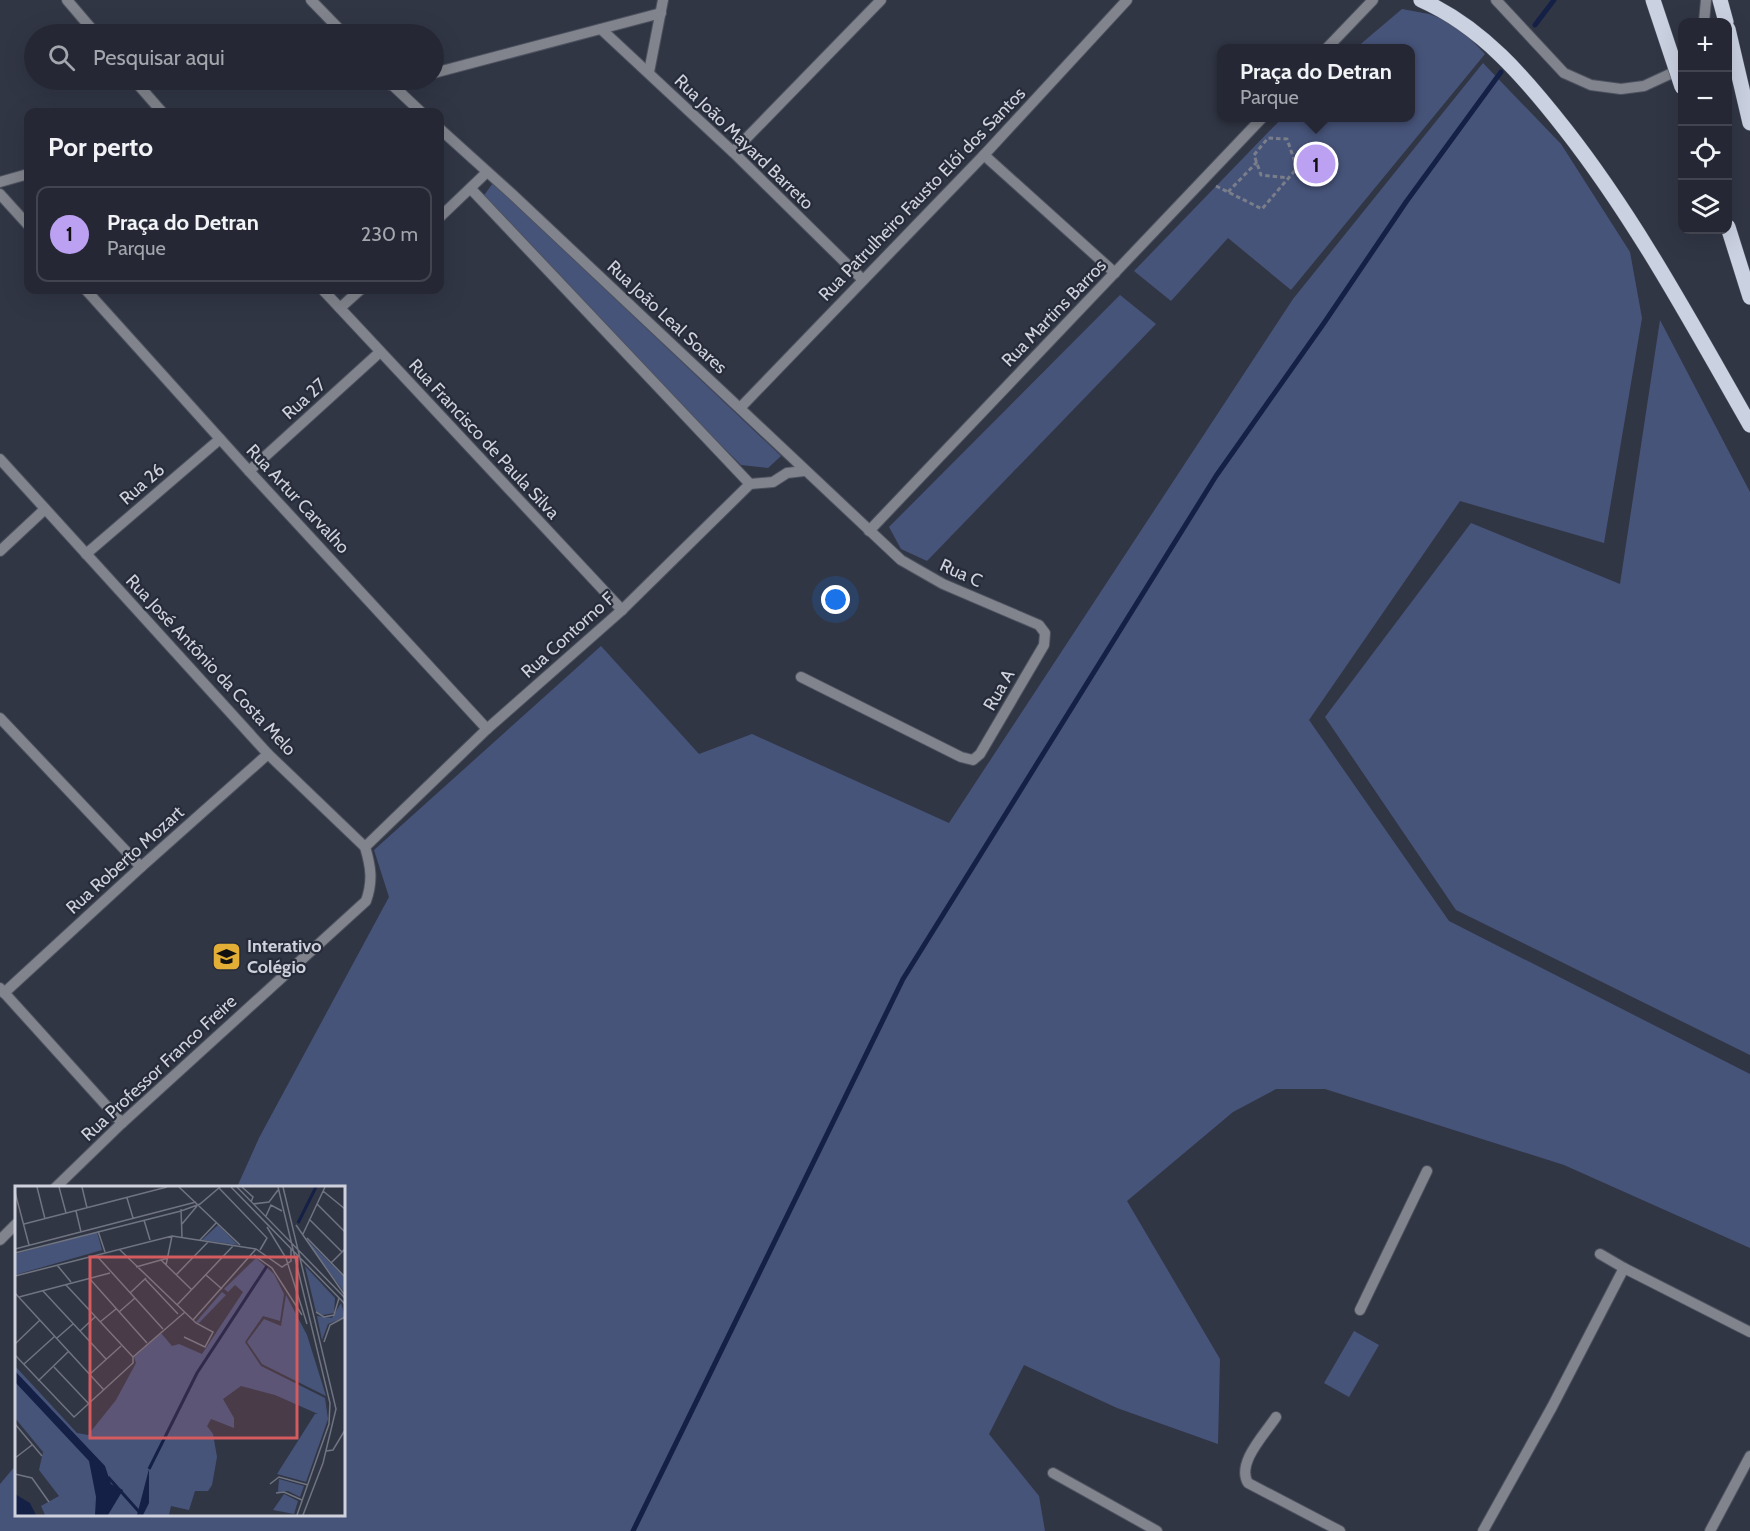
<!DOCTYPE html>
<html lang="pt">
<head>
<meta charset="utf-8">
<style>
  :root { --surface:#252834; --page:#313440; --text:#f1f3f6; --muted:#a3a6ac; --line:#42444f; --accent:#bca0f2 }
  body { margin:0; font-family:Cabin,sans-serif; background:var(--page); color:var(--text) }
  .controls { position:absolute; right:18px; top:18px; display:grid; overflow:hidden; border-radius:12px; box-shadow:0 6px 24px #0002 }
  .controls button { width:54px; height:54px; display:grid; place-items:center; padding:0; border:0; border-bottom:2px solid var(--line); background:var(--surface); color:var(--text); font:30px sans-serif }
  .you { position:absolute; left:836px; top:600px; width:21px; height:21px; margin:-15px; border:4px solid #fff; border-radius:50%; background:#1a73e8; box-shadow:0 0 0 9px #1a73e833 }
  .badge { display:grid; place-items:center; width:39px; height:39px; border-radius:50%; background:var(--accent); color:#111; font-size:20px; font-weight:700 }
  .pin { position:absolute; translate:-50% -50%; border:3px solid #fff; box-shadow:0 2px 6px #0006 }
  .popup { position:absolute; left:1217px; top:44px; width:198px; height:78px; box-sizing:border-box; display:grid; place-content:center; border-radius:12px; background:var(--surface); filter:drop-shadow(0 2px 4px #0005); font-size:20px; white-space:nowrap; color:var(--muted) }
  .popup b { font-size:22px; color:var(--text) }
  .popup::after { content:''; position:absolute; left:50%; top:100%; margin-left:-12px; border:12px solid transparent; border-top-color:var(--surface) }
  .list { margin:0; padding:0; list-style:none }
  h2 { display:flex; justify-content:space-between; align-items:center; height:78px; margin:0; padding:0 24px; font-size:26px }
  h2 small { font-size:20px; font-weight:400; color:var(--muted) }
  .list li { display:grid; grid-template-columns:39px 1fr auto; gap:18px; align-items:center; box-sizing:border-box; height:96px; margin:0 12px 12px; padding:0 12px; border:2px solid var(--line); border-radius:12px }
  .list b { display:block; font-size:22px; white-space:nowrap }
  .list p { margin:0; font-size:20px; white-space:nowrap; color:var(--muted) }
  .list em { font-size:20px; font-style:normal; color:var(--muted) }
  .icon { flex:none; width:33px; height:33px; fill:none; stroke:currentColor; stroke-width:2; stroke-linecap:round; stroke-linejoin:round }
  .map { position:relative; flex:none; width:1750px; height:1531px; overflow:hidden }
  .search { position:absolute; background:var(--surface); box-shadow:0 6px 24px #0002; left:24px; top:24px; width:420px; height:66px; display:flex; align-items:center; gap:15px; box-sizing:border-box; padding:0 21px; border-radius:33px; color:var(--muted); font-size:22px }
  .panel { position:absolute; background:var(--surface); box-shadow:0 6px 24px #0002; left:24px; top:108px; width:420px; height:186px; border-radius:12px }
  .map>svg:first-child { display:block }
</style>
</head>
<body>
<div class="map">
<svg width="1750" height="1531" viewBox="0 0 1750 1531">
  <rect width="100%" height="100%" fill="#313645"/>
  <!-- green -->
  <g fill="#47547a">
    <path d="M1402,9L1429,14L1456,24L1485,54L1291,290L1228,238L1171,301L1134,271L1282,118H1410V48H1356Z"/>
    <path d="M1483,63L1561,144L1630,252L1642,318L1604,543L1460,501L1309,720L1449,921L1750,1074V1248L1564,1165L1325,1089H1276L1233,1112L1127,1201L1220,1359L1218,1444L1117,1408L1024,1365L989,1434L1039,1496L1045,1531H0V1484L16,1465V1514H344V1188L237,1187L259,1138L389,897L374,850L601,646L699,754L752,734L949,823L1293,299Z"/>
    <path d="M493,183L781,456L768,468L741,465L475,201L485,194Z"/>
    <path d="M1120,295L1156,324L927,561L901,549L889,527Z"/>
    <path d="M1660,320L1750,492V1055L1456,910L1325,717L1471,523L1620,584Z"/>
    <path d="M1354,1331L1379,1345L1349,1397L1324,1383Z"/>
  </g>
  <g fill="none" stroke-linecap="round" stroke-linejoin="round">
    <!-- stream -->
    <g stroke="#152047" stroke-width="5">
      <path d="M1535,25L1554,0"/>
      <path d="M633,1531L903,979L1216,476L1324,323L1406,202L1501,72"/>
    </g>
    <defs>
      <g id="minor">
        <path d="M67,0L96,34"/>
        <path d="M311,0L344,34"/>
        <path d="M1496,0L1564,73L1591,85L1621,89L1644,86L1670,74L1682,63"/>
        <path d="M1704,22L1706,0"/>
        <path d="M601,29L733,152L863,280"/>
        <path d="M1327,48L1373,0"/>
        <path d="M649,72L663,0"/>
        <path d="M434,73L661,13"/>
        <path d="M134,80L162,112"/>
        <path d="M387,80L421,112"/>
        <path d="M391,85L411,80"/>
        <path d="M440,129L512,194L901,560L943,584L1039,625L1045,633L1044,645L980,754L973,760L961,757L801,677"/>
        <path d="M733,152L881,0"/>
        <path d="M984,155L1115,273"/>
        <path d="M0,182L28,174"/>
        <path d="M471,189L750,484"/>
        <path d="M0,194L28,225"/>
        <path d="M440,217L486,173"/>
        <path d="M86,290L249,471L487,729"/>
        <path d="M323,290L622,610"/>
        <path d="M340,308L360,290"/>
        <path d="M740,408L984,155L1127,0"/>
        <path d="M0,459L268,754L365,847C371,867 373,881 366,901L122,1123L55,1188"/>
        <path d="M249,471L380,352"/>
        <path d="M869,531L1262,118"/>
        <path d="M0,551L45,509"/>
        <path d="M86,554L220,439"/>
        <path d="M0,718L141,867"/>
        <path d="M365,847L487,729L622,610L750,484L773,482L787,473L804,471"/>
        <path d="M0,988L122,1123"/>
        <path d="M4,993L141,867L268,754"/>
        <path d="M0,1240L16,1224"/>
        <path d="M1600,1254L1624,1268"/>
        <path d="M1360,1310L1427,1171"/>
        <path d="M1276,1417C1265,1434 1236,1463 1248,1483L1340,1531"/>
        <path d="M1053,1473L1157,1531"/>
        <path d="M1483,1531L1552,1407L1624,1268L1750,1332"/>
        <path d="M1710,1531L1750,1456"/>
      </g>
      <g id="major">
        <path d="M1421,0C1482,27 1525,78 1565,129C1637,221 1692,324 1750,425"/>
        <path d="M1720,0L1726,22"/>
        <path d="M1728,29L1750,123"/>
        <path d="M1728,227L1750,297"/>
      </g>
    </defs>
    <!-- minor casing -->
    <use href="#minor" stroke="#4d5260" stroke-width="12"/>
    <!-- major casing -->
    <use href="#major" stroke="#4d5260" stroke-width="16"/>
    <!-- path -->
    <g stroke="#7a7e8a" stroke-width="3" stroke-dasharray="4.5 3" stroke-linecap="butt">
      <path d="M1216,186L1262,209L1297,168L1287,139L1268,138L1254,155L1261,175L1289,178"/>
      <path d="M1228,192L1257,162"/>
    </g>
    <!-- minor -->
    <use href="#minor" stroke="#81848c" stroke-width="10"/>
    <!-- major -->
    <use href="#major" stroke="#cad1e1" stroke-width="15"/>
    <defs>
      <path id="major-bridge" d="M1653,0L1682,87"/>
    </defs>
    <!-- major-bridge casing -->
    <use href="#major-bridge" stroke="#4d5260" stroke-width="16" stroke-linecap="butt"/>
    <!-- major-bridge -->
    <use href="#major-bridge" stroke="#cad1e1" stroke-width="15"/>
  </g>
  <!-- icons -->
  <defs>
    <symbol id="school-square" viewBox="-11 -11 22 22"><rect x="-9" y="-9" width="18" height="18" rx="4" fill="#e3ae35" stroke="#272c3b"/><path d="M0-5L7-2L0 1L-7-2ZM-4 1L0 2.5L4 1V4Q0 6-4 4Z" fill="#111"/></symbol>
  </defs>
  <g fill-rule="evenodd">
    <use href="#school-square" x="210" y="940" width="33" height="33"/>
  </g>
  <g text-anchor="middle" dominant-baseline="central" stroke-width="4.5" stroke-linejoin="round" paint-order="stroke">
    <!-- street labels -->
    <g font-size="18" fill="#cfd2dc" stroke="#272c3b">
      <text transform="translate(744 142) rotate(44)">Rua João Mayard Barreto</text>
      <text transform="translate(922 194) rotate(-46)">Rua Patrulheiro Fausto Elói dos Santos</text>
      <text transform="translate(1054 313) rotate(-46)">Rua Martins Barros</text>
      <text transform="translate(667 317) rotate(43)">Rua João Leal Soares</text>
      <text transform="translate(304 399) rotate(-42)">Rua 27</text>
      <text transform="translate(484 439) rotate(47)">Rua Francisco de Paula Silva</text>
      <text transform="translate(142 484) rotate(-41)">Rua 26</text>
      <text transform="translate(298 499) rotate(47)">Rua Artur Carvalho</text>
      <text transform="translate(961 573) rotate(24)">Rua C</text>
      <text transform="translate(568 635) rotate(-42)">Rua Contorno F</text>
      <text transform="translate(211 665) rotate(47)">Rua José Antônio da Costa Melo</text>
      <text transform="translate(999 690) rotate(-60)">Rua A</text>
      <text transform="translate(125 860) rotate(-42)">Rua Roberto Mozart</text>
      <text transform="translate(159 1068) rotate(-43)">Rua Professor Franco Freire</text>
    </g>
    <!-- poi labels -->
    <g font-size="18" font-weight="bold" fill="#cfd2dc" stroke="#272c3b" text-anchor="start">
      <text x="247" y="946">Interativo<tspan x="247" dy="21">Colégio</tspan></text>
    </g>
  </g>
  <!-- overview -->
  <g transform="translate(15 1186)">
    <rect width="330" height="330" fill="#313645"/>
    <path d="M203,39L223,59L187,54ZM82,46L87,64L0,89V68ZM287,49L330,92V107ZM241,72L259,88L269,108L265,135L248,130L230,156L246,180L310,212L313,233L291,296L262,288L300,228H303L260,209L226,200L208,213L219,232V242L196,233L192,240L198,248L202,271L197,299L193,305H180L174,324L156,320L154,329H30L26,320L44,310L24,284L28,266L0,232V180L62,247L73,249L101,214L121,177L119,171L146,147L157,160L164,158L187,168L228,106L220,99L213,106L209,103ZM290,80L320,112L319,127L308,129L301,126ZM207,106L211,109L184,137L181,136ZM271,109L292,149L311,210L247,178L232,156L249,133L266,140ZM326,117L330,131L313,138L307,154L302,130L317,132ZM264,293L289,300L285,311L273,305L263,306ZM269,308L283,315L279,328L258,324Z" fill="#47547a"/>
    <path d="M0,185L90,280L96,298L108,304L93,329H80L81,311L74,275L0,196ZM134,283V317L128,329H122ZM0,308L15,317L21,329H0Z" fill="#152047"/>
    <path fill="none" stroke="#152047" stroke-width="3" d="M283,37L301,1M134,283L182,187L252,80M93,291L127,329"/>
    <path fill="none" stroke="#707481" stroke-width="1.5" d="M22,1L30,33M44,1L51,27M67,1L72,22M164,1L225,59M216,1L330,118M222,1L330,112M227,1L238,11L236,16M263,1L315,217L314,238L282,329M268,1L321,223L308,277L288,329M204,2L252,52L245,64M308,5L330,23M0,6L14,59M112,12L118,32M238,18L254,16L263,4M302,18L330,46M166,23L167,51M61,25L66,46M251,30L256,19L267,25M294,33L327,66M129,34L135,54M9,38L152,1M167,38L182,20M281,39L329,108M252,41L271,72L292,138M83,45L90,66M288,48L310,1M292,52L330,91M185,54L202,36M0,63L181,16M104,63L181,137L198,146L190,161L169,151M0,67L166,25L185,18L205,1M81,69L148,143M239,69L257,82L287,129M146,74L177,104M316,77L330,63M42,79L56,96M151,79L157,50M121,81L153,72M161,89L193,56M191,89L207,103M0,90L157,50L241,63L267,81L276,75V62M74,92L132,157M130,93L163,128M28,105L91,173M0,107L89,204M115,107L131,92M4,111L95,87M162,119L218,60M104,126L120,112M301,126L309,131L319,129L324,112M178,134L241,63M85,136L101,123M65,145L80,131M42,152L58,138M309,156L315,139L330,131M0,158L25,134M0,169L59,231L118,177V171L51,99M118,171L170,126M9,178L40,150M39,181L74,218M75,188L106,160M23,195L54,165M0,238L27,270M311,265L318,264L330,244M0,272L17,259M0,288L17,292L34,316M255,298L264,291L293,299M261,307L269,306L287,314"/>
    <path fill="#d45b5e" fill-opacity="0.15" stroke="#d45b5e" stroke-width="3" d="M75,71H282V252H75Z"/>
    <rect width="330" height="330" fill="none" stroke="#cfd2dc" stroke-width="3"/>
  </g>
</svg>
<div class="controls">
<button>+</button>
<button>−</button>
<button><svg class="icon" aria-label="locate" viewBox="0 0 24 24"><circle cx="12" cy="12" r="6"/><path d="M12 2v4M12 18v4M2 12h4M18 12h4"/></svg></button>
<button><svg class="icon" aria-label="layers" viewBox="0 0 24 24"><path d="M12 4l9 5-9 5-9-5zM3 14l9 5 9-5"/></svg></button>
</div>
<div class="you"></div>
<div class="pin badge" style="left:1316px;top:164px">1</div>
<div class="popup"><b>Praça do Detran</b>Parque</div>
<div class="search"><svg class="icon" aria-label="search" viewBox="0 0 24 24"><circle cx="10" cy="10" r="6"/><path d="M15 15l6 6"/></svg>Pesquisar aqui</div>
<section class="panel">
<h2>Por perto<small></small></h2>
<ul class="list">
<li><span class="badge">1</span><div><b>Praça do Detran</b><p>Parque</p></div><em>230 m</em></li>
</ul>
</section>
</div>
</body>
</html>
